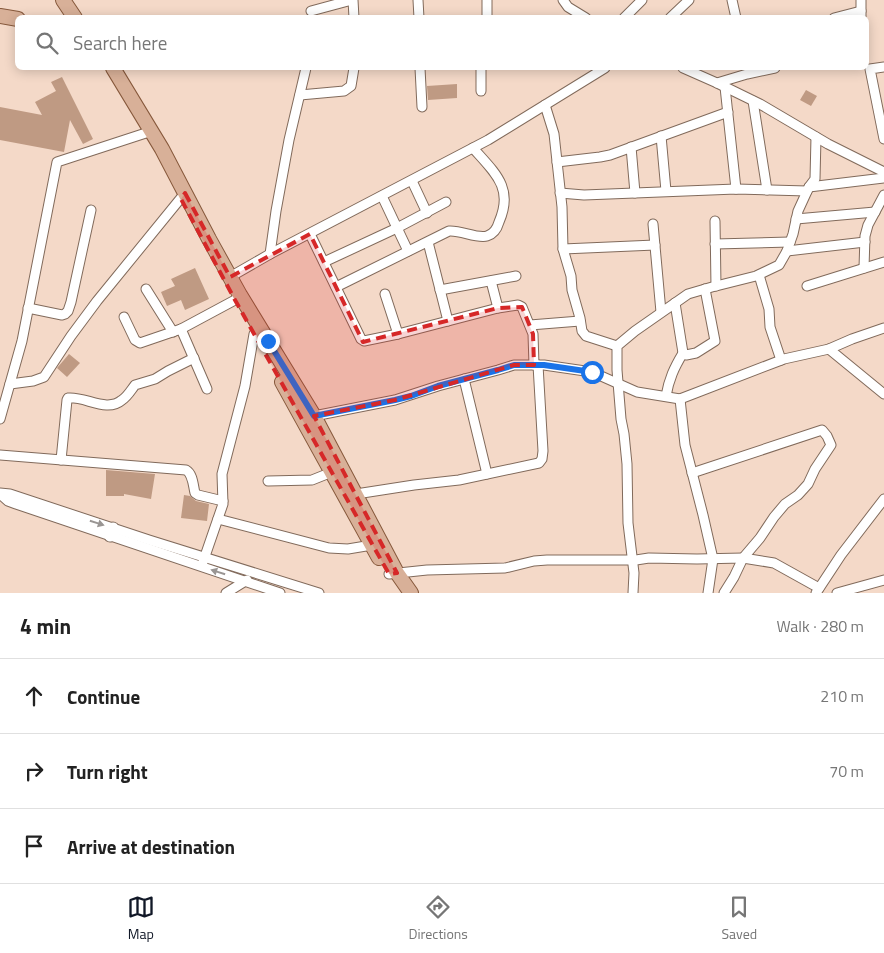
<!DOCTYPE html>
<html lang="en">
<head>
<meta charset="utf-8">
<style>
  :root { --surface:#fff; --page:#f2f2f2; --text:#222; --muted:#767676; --line:#e0e0e0; --accent:#111827 }
  body { margin:0; font-family:"Titillium Web",sans-serif; background:var(--page); color:var(--text) }
  .stop { position:absolute; width:15px; height:15px; margin:-11px; border:4px solid #1a73e8; border-radius:50%; background:#fff }
  .stop.end { background:#1a73e8; border-color:#fff; box-shadow:0 1px 5px #0008 }
  .list { margin:0; padding:0; list-style:none }
  h2 { display:flex; justify-content:space-between; align-items:center; height:65px; margin:0; padding:0 20px; font-size:21px }
  h2 small { font-size:16px; font-weight:400; color:var(--muted) }
  .list li { display:grid; grid-template-columns:32px 1fr auto; gap:15px; align-items:center; box-sizing:border-box; height:75px; padding:0 20px; border-top:1px solid var(--line) }
  .list b { display:block; font-size:19px; white-space:nowrap }
  .list em { font-size:16px; font-style:normal; color:var(--muted) }
  .icon { flex:none; width:28px; height:28px; fill:none; stroke:currentColor; stroke-width:2; stroke-linecap:round; stroke-linejoin:round }
  .map { position:relative; flex:none; width:884px; height:593px; overflow:hidden }
  .search { position:absolute; background:var(--surface); box-shadow:0 2px 12px #0003; left:15px; right:15px; top:15px; height:55px; display:flex; align-items:center; gap:12px; box-sizing:border-box; padding:0 18px; border-radius:8px; color:var(--muted); font-size:19px }
  .sheet { height:290px; background:var(--surface) }
  nav { display:flex; justify-content:space-around; align-items:center; box-sizing:border-box; height:70px; border-top:1px solid var(--line); background:var(--surface); font-size:14px; color:var(--muted) }
  nav a { display:grid; justify-items:center; gap:2px }
  nav .on { color:var(--accent) }
  .map>svg:first-child { display:block }
</style>
</head>
<body>
<div class="map">
<svg width="884" height="593" viewBox="0 0 884 593">
  <rect width="100%" height="100%" fill="#f4d9c8"/>
  <!-- building -->
  <g fill="#bf9a83">
    <path d="M62,77L93,139L83,144L70,120L64,152L0,140V107L42,115L35,102L56,91L51,82Z"/>
    <path d="M457,84V98L428,100L427,86Z"/>
    <path d="M806,90L817,96L811,106L800,100Z"/>
    <path d="M195,268L209,299L185,310L181,300L167,306L161,292L175,286L171,279Z"/>
    <path d="M69,354L80,363L67,377L57,368Z"/>
    <path d="M106,470L155,474L151,499L124,494V496H106Z"/>
    <path d="M184,495L190,496L196,501L209,504L207,521L181,518Z"/>
  </g>
  <g fill="none" stroke-linecap="round" stroke-linejoin="round">
    <defs>
      <g id="minor">
        <path d="M353,0L354,18"/>
        <path d="M418,0L419,18"/>
        <path d="M563,0L568,7L586,18"/>
        <path d="M732,0L736,18"/>
        <path d="M861,0V18"/>
        <path d="M311,11L352,0"/>
        <path d="M487,18V0"/>
        <path d="M624,18L642,0"/>
        <path d="M670,18L689,0"/>
        <path d="M834,18L861,11"/>
        <path d="M884,67L870,69L884,139"/>
        <path d="M420,68L422,107"/>
        <path d="M683,68L717,83L760,104L828,144L884,172"/>
        <path d="M717,83L747,74L775,68"/>
        <path d="M725,87L736,189"/>
        <path d="M481,91V68"/>
        <path d="M300,95L344,91L351,86L354,68"/>
        <path d="M753,101L767,190"/>
        <path d="M545,105L554,134L562,207L563,249L571,276L572,290L580,318L582,331L586,336L617,346"/>
        <path d="M661,136L666,191"/>
        <path d="M631,147L635,193"/>
        <path d="M557,162L600,157L610,155L728,112"/>
        <path d="M412,181L427,213"/>
        <path d="M809,187L884,178"/>
        <path d="M560,193L584,195L736,189L807,191"/>
        <path d="M382,196L408,251"/>
        <path d="M796,219L875,212"/>
        <path d="M715,221L716,286"/>
        <path d="M653,224L661,312"/>
        <path d="M310,234L361,339L364,341L398,334L498,308L518,305L522,307L533,334L534,365"/>
        <path d="M428,242L448,321"/>
        <path d="M715,244L790,242"/>
        <path d="M563,249L655,245"/>
        <path d="M787,251L865,242"/>
        <path d="M270,254L276,211L289,140L306,68"/>
        <path d="M324,262L397,228L446,202"/>
        <path d="M864,268L865,236L868,225L884,195"/>
        <path d="M759,275L769,309L770,327L781,360"/>
        <path d="M230,277L270,254L488,140L605,68"/>
        <path d="M491,281L498,308"/>
        <path d="M807,286L884,262"/>
        <path d="M336,287L449,231C461,230 477,239 487,236C494,234 497,229 499,222C514,188 495,173 473,148"/>
        <path d="M146,289L173,332"/>
        <path d="M440,290L516,276"/>
        <path d="M385,294L398,334"/>
        <path d="M675,303L683,353L686,355L696,353L715,341L705,289"/>
        <path d="M28,308L62,315L65,314L68,311L71,302L91,210"/>
        <path d="M124,317L135,340L140,343L181,329L235,300"/>
        <path d="M530,325L580,321"/>
        <path d="M181,329L207,389"/>
        <path d="M829,349L884,394"/>
        <path d="M464,379L487,474"/>
        <path d="M10,384L33,381L44,377L71,336L97,301L185,193"/>
        <path d="M666,396C669,379 674,368 683,353"/>
        <path d="M680,399L685,445L703,515L713,559L708,593"/>
        <path d="M314,416L395,400L438,386L498,370L514,365H544L592,372L637,392L680,399L784,359L829,349L852,339L884,328"/>
        <path d="M0,419L22,341L57,162L152,131"/>
        <path d="M0,455L186,470C193,474 193,485 195,493L198,495L223,501"/>
        <path d="M61,460L67,400L68,398C85,396 107,413 122,400C128,396 131,390 135,385L155,379L168,371L194,358"/>
        <path d="M692,473L822,430L827,436L831,445L815,469L808,484L798,495L785,504L774,517L760,538L743,558L734,577L724,593"/>
        <path d="M268,481L312,480L332,472"/>
        <path d="M0,493L10,494L149,540L319,593"/>
        <path d="M0,494L8,501L16,504L280,593"/>
        <path d="M356,494L414,485L459,480L539,463L542,459L543,451L538,365"/>
        <path d="M218,519L329,548L348,549L372,545"/>
        <path d="M203,562L223,504L222,474L245,386L254,334"/>
        <path d="M389,574L427,570L505,568L534,561L547,560H636L649,558L697,559L743,558L774,563L819,588"/>
        <path d="M226,593L247,580"/>
        <path d="M633,593L634,573L628,523L627,464L624,434L621,419L617,370V346L635,331L688,294L712,287L756,276L779,265L787,251L793,234L798,211L809,187L815,179L816,137"/>
        <path d="M816,593L841,555L884,499"/>
        <path d="M837,593L884,580"/>
      </g>
      <path id="tertiary" d="M110,536L113,528"/>
      <g id="primary">
        <path d="M63,0L75,18"/>
        <path d="M0,16L18,19"/>
        <path d="M113,68L162,149L209,239L240,295L314,416L397,573L411,593"/>
        <path d="M282,382L379,558"/>
      </g>
    </defs>
    <!-- minor casing -->
    <use href="#minor" stroke="#816a5b" stroke-width="11"/>
    <!-- tertiary casing -->
    <use href="#tertiary" stroke="#816a5b" stroke-width="13"/>
    <!-- primary casing -->
    <use href="#primary" stroke="#86583b" stroke-width="16"/>
    <!-- minor -->
    <use href="#minor" stroke="#fff" stroke-width="9"/>
    <!-- tertiary -->
    <use href="#tertiary" stroke="#fff" stroke-width="11"/>
    <!-- primary -->
    <use href="#primary" stroke="#d8b098" stroke-width="14"/>
  </g>
  <!-- one-way arrows -->
  <defs><path id="oneway-solid" d="M-6-.8H1V-3.2L6.5 0L1 3.2V.8H-6Z" transform="scale(1.25)"/></defs>
  <g fill="#999593">
    <use href="#oneway-solid" transform="translate(97 523) rotate(18)"/>
    <use href="#oneway-solid" transform="translate(218 572) rotate(-162)"/>
  </g>
  <g fill="none" stroke-linecap="round" stroke-linejoin="round">
    <!-- route -->
    <path stroke="#1a73e8" stroke-width="6" d="M268,341L314,416L395,400L411,396L438,386L498,370L514,365H544L592,372"/>
  </g>
  <!-- marked area -->
  <path fill="#d62828" fill-opacity="0.2" stroke="#d62828" stroke-width="4" stroke-dasharray="10 6" stroke-linejoin="round" d="M185,193L230,277L310,234L363,342L498,308L522,307L533,334L534,365H514L395,400L314,416L397,573L389,574L235,300L181,199Z"/>
</svg>
<div class="stop" style="left:592px;top:372px"></div>
<div class="stop end" style="left:268px;top:341px"></div>
<div class="search"><svg class="icon" aria-label="search" viewBox="0 0 24 24"><circle cx="10" cy="10" r="6"/><path d="M15 15l6 6"/></svg>Search here</div>
</div>
<section class="sheet">
<h2>4 min<small>Walk · 280 m</small></h2>
<ul class="list">
<li><svg class="icon" aria-label="ahead" viewBox="0 0 24 24"><path d="M12 20V5M6 11l6-6 6 6"/></svg><div><b>Continue</b></div><em>210 m</em></li>
<li><svg class="icon" aria-label="right" viewBox="0 0 24 24"><path d="M7 20v-9h11M14 6l5 5-5 5"/></svg><div><b>Turn right</b></div><em>70 m</em></li>
<li><svg class="icon" aria-label="arrive" viewBox="0 0 24 24"><path d="M6 21V4h12l-3 4 3 4H6"/></svg><div><b>Arrive at destination</b></div></li>
</ul>
</section>
<nav>
<a class="on"><svg class="icon" aria-label="map" viewBox="0 0 24 24"><path d="M3 6l6-2 6 2 6-2v14l-6 2-6-2-6 2zM9 4v14M15 6v14"/></svg>Map</a>
<a><svg class="icon" aria-label="directions" viewBox="0 0 24 24"><path d="M12 3l9 9-9 9-9-9zM9 14v-3h6M13 9l2 2-2 2"/></svg>Directions</a>
<a><svg class="icon" aria-label="saved" viewBox="0 0 24 24"><path d="M7 4h10v16l-5-4-5 4z"/></svg>Saved</a>
</nav>
</body>
</html>
